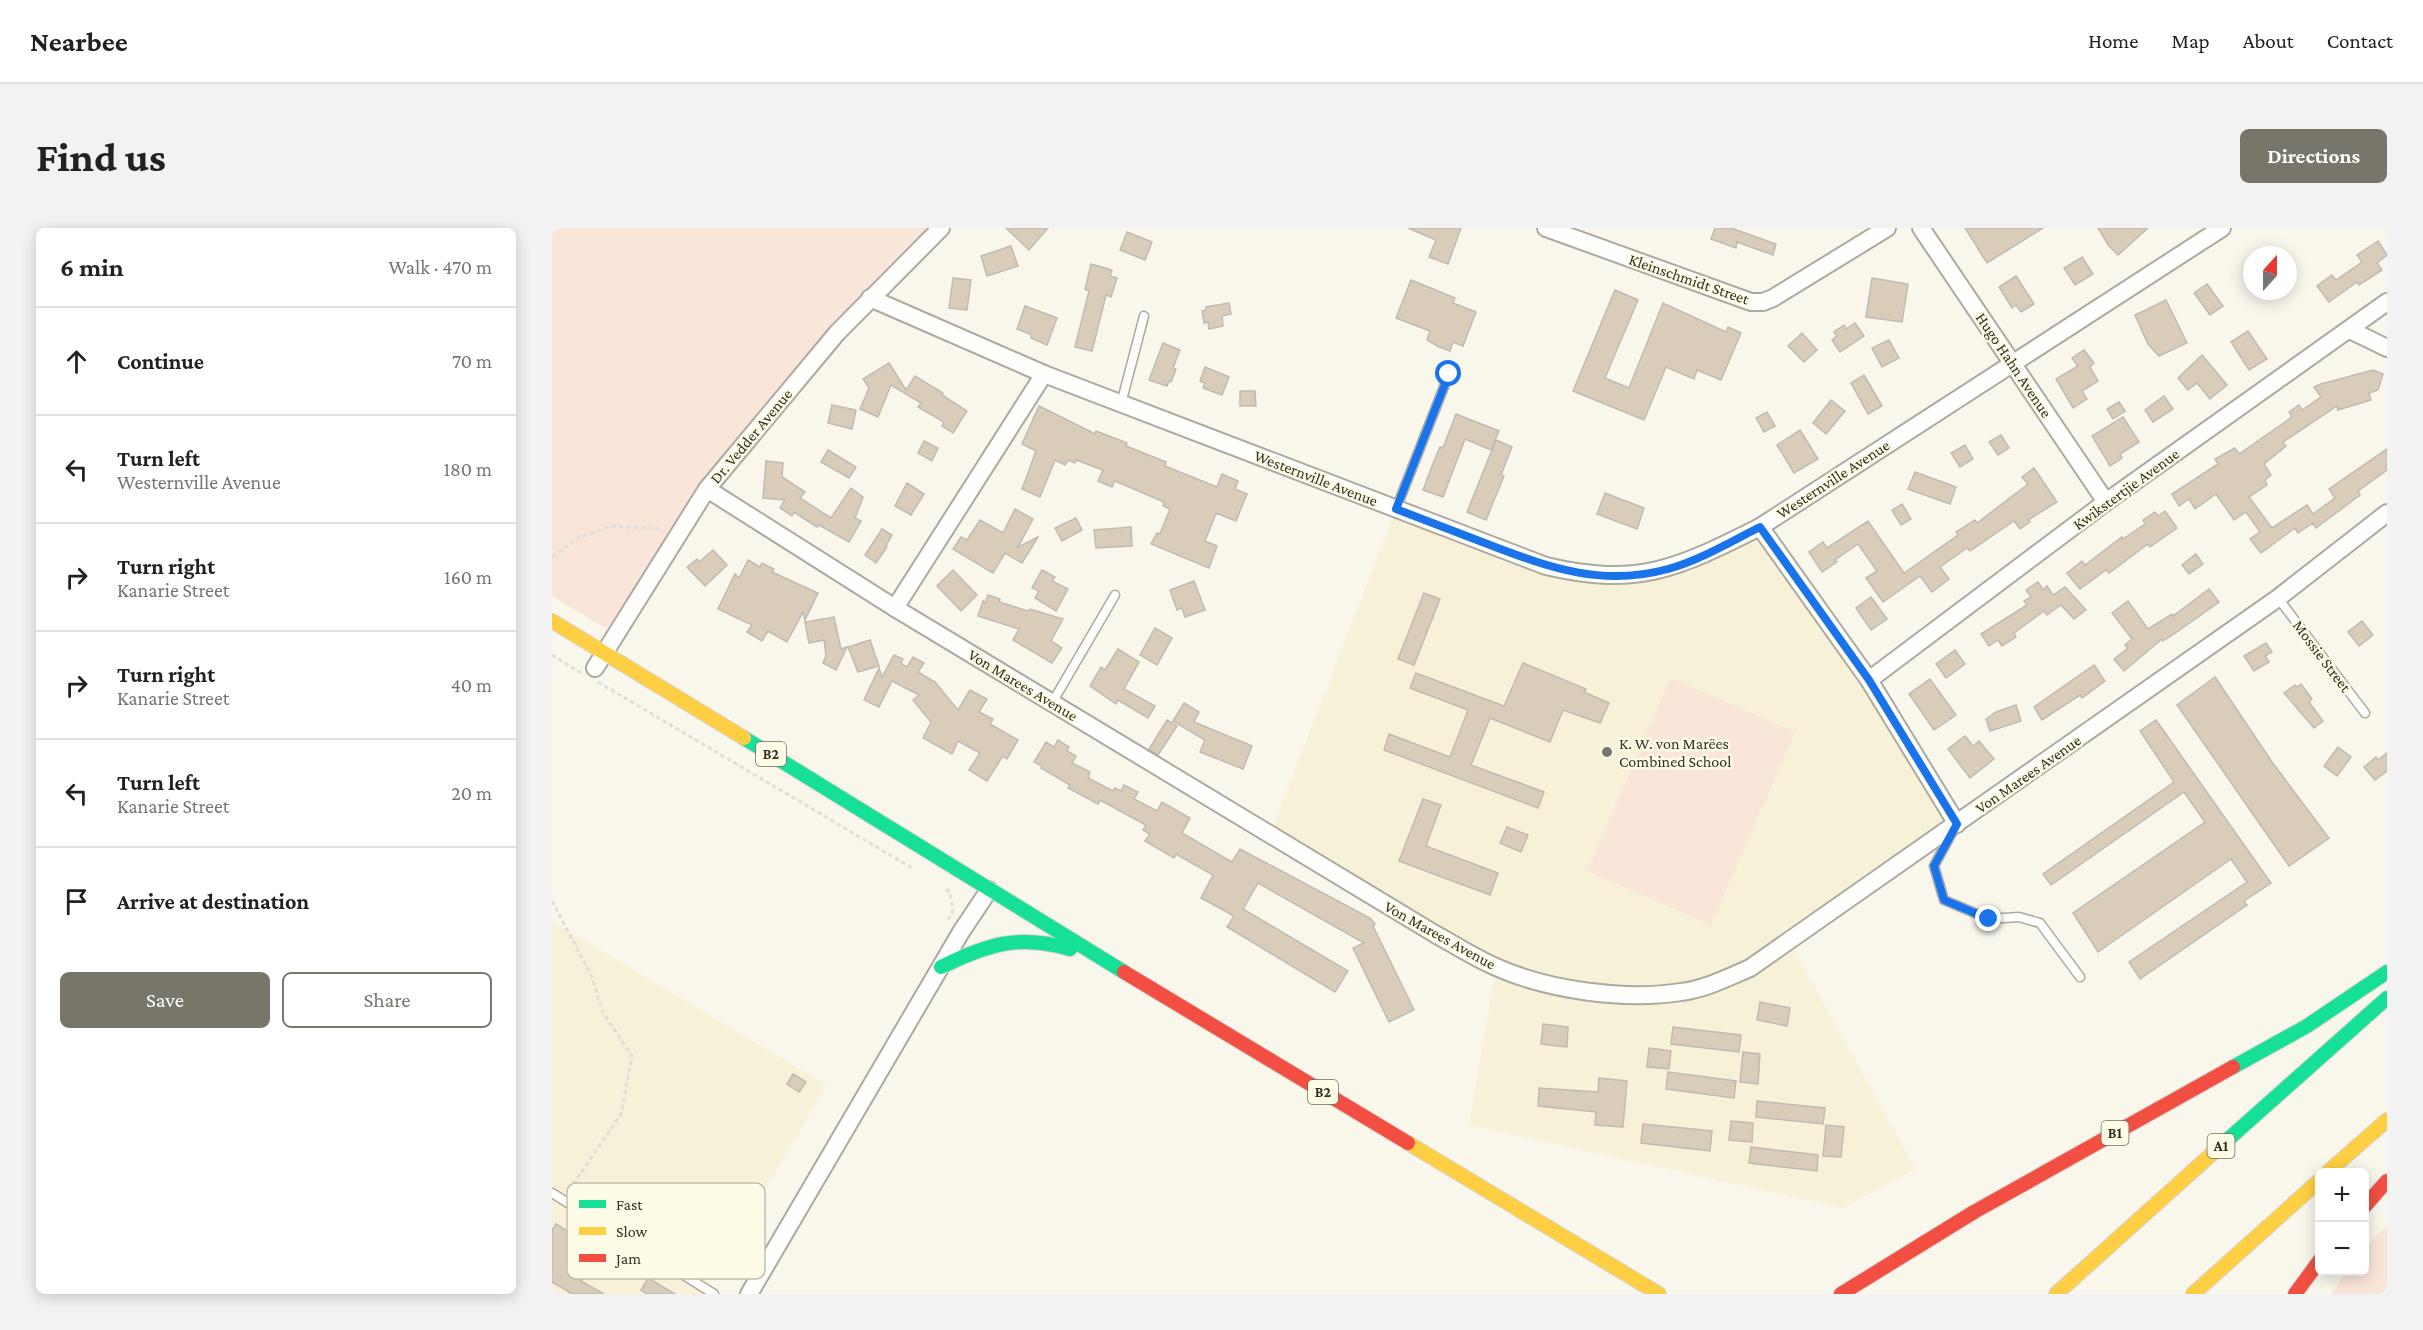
<!DOCTYPE html>
<html lang="en">
<head>
<meta charset="utf-8">
<style>
  :root { --surface:#fff; --page:#f2f2f2; --text:#202124; --muted:#757577; --line:#e0e0e0; --accent:#78766b }
  body { margin:0; font-family:"Crimson Pro",serif; background:var(--page); color:var(--text) }
  .controls { position:absolute; right:18px; bottom:18px; display:grid; overflow:hidden; border-radius:9px; box-shadow:0 3px 15px #0003 }
  .controls button { width:54px; height:54px; display:grid; place-items:center; padding:0; border:0; border-bottom:2px solid var(--line); background:var(--surface); color:var(--text); font:30px sans-serif }
  .compass { position:absolute; left:1691px; top:18px; width:54px; height:54px; border-radius:50%; background:var(--surface); box-shadow:0 3px 15px #0003; rotate:21deg }
  .stop { position:absolute; width:18px; height:18px; margin:-14px; border:4px solid #1a73e8; border-radius:50%; background:#fff }
  .stop.end { background:#1a73e8; border-color:#fff; box-shadow:0 2px 6px #0008 }
  .list { margin:0; padding:0; list-style:none }
  h2 { display:flex; justify-content:space-between; align-items:center; height:78px; margin:0; padding:0 24px; font-size:26px }
  h2 small { font-size:20px; font-weight:400; color:var(--muted) }
  .list li { display:grid; grid-template-columns:39px 1fr auto; gap:18px; align-items:center; box-sizing:border-box; height:108px; padding:0 24px; border-top:2px solid var(--line) }
  .list b { display:block; font-size:22px; white-space:nowrap }
  .list p { margin:0; font-size:20px; white-space:nowrap; color:var(--muted) }
  .list em { font-size:20px; font-style:normal; color:var(--muted) }
  .actions { display:flex; gap:12px; padding:18px 24px }
  .actions a { flex:1; padding:14px 0; border:2px solid var(--accent); border-radius:9px; text-align:center; font-size:21px; color:var(--accent) }
  .actions .main { background:var(--accent); color:#fff }
  .icon { flex:none; width:33px; height:33px; fill:none; stroke:currentColor; stroke-width:2; stroke-linecap:round; stroke-linejoin:round }
  .map { position:relative; flex:none; width:1835px; height:1066px; overflow:hidden; border-radius:9px }
  header { display:flex; align-items:center; gap:36px; box-sizing:border-box; height:84px; padding:0 30px; background:var(--surface); border-bottom:2px solid var(--line) }
  header strong { font-size:28px }
  nav { display:flex; gap:33px; margin-inline-start:auto; font-size:21px }
  .intro { display:flex; align-items:center; justify-content:space-between; box-sizing:border-box; height:144px; padding:0 36px }
  h1 { margin:0; font-size:42px }
  .button { padding:15px 27px; border-radius:9px; background:var(--accent); color:#fff; font-size:21px; font-weight:700 }
  main { display:flex; gap:36px; padding:0 36px }
  aside { flex:1; background:var(--surface); border-radius:9px; box-shadow:0 3px 15px #0003 }
  .map>svg:first-child { display:block }
</style>
</head>
<body>
<header>
<strong>Nearbee</strong>
<nav><a>Home</a><a>Map</a><a>About</a><a>Contact</a></nav>
</header>
<div class="intro"><h1>Find us</h1><a class="button">Directions</a></div>
<main>
<aside>
<h2>6 min<small>Walk · 470 m</small></h2>
<ul class="list">
<li><svg class="icon" aria-label="ahead" viewBox="0 0 24 24"><path d="M12 20V5M6 11l6-6 6 6"/></svg><div><b>Continue</b></div><em>70 m</em></li>
<li><svg class="icon" aria-label="left" viewBox="0 0 24 24"><path d="M17 20v-9H6M10 6l-5 5 5 5"/></svg><div><b>Turn left</b><p>Westernville Avenue</p></div><em>180 m</em></li>
<li><svg class="icon" aria-label="right" viewBox="0 0 24 24"><path d="M7 20v-9h11M14 6l5 5-5 5"/></svg><div><b>Turn right</b><p>Kanarie Street</p></div><em>160 m</em></li>
<li><svg class="icon" aria-label="right" viewBox="0 0 24 24"><path d="M7 20v-9h11M14 6l5 5-5 5"/></svg><div><b>Turn right</b><p>Kanarie Street</p></div><em>40 m</em></li>
<li><svg class="icon" aria-label="left" viewBox="0 0 24 24"><path d="M17 20v-9H6M10 6l-5 5 5 5"/></svg><div><b>Turn left</b><p>Kanarie Street</p></div><em>20 m</em></li>
<li><svg class="icon" aria-label="arrive" viewBox="0 0 24 24"><path d="M6 21V4h12l-3 4 3 4H6"/></svg><div><b>Arrive at destination</b></div></li>
</ul>
<div class="actions"><a class="main">Save</a><a>Share</a></div>
</aside>
<div class="map">
<svg width="1835" height="1066" viewBox="0 0 1835 1066">
  <rect width="100%" height="100%" fill="#f9f7ec"/>
  <!-- built -->
  <g fill="#f7f2d7">
    <path d="M844,281L994,338L1083,347L1208,299L1405,596L1238,714L1364,941L1291,980L917,897L944,740L718,606Z"/>
    <path d="M0,693L275,857L152,1066H0Z"/>
  </g>
  <!-- green -->
  <g fill="#fae5d9">
    <path d="M0,0H389L155,261L80,380L53,400L0,368Z"/>
    <path d="M1119,450L1243,504L1159,697L1035,643Z"/>
    <path d="M1835,997V1066H1779L1794,1044H1812L1813,1020Z"/>
  </g>
  <!-- building -->
  <g fill="#d9cdba" stroke="#c0bbb2" stroke-width="1.5">
    <path d="M454,0H496L477,22Z"/>
    <path d="M856,0H909L896,36L877,29L884,12Z"/>
    <path d="M1163,0H1179L1224,16L1221,27L1185,14L1184,20L1159,11Z"/>
    <path d="M1413,0H1491L1435,35Z"/>
    <path d="M1546,0H1596L1566,27L1557,18Z"/>
    <path d="M575,4L600,14L593,32L568,22Z"/>
    <path d="M1826,13L1835,27L1825,35L1830,42L1807,57L1805,54L1777,74L1765,58L1780,47L1784,52L1810,34L1805,27Z"/>
    <path d="M459,18L466,38L435,48L429,28Z"/>
    <path d="M1530,29L1541,46L1523,57L1512,40Z"/>
    <path d="M539,36L560,42L558,48L565,50L559,69L554,67L540,123L523,119L537,63L533,61Z"/>
    <path d="M1464,48L1482,76L1469,84L1464,77L1460,80L1447,59Z"/>
    <path d="M401,50L419,52L415,82L397,80Z"/>
    <path d="M1320,50L1356,56L1350,94L1314,89Z"/>
    <path d="M859,52L903,70L901,75L924,84L911,118L901,114L898,123L885,118L875,112L878,103L844,90Z"/>
    <path d="M1655,56L1671,78L1658,87L1642,65Z"/>
    <path d="M1063,62L1086,72L1053,150L1077,160L1111,75L1174,104L1176,99L1189,105L1169,152L1145,142L1142,151L1114,139L1092,192L1021,163Z"/>
    <path d="M1614,72L1635,115L1607,128L1596,116L1583,87Z"/>
    <path d="M677,75L679,86L670,88L671,98L657,101L656,94L652,95L650,83L654,82V79Z"/>
    <path d="M473,78L505,90L495,117L479,110L480,107L465,101Z"/>
    <path d="M1303,95L1312,108L1288,124L1280,112L1285,108L1282,104L1292,97L1294,101Z"/>
    <path d="M1696,103L1715,131L1697,142L1679,114Z"/>
    <path d="M1250,105L1265,122L1252,134L1236,118Z"/>
    <path d="M1337,112L1347,130L1330,139L1320,120Z"/>
    <path d="M611,115L628,122L621,140L624,141L619,154L617,153L615,158L597,152Z"/>
    <path d="M1532,122L1542,135L1538,139L1546,153L1530,163L1535,171L1521,180L1504,151L1526,138L1520,130Z"/>
    <path d="M1650,127L1675,157L1658,171L1645,155L1636,162L1626,150Z"/>
    <path d="M337,135L354,162L363,148L391,165L390,167L415,183L401,205L390,198L392,194L366,179L369,175L339,157L326,189L308,181L317,160L311,151Z"/>
    <path d="M653,139L677,149L670,167L651,160L653,155L648,153Z"/>
    <path d="M1821,142L1831,146L1826,162L1817,165L1819,172L1786,182L1785,178L1731,214L1734,218L1712,236L1719,247L1713,252L1715,257L1697,269L1720,300L1755,277L1761,286L1783,270L1777,261L1835,221V242L1806,263L1808,267L1764,300L1761,295L1746,305L1743,300L1709,325L1698,311L1708,304L1694,284L1682,292L1664,266L1643,281L1637,271L1627,278L1620,266L1666,236L1663,231L1683,220L1687,226L1740,189L1737,184L1747,177L1750,182L1769,169L1762,159L1769,156Z"/>
    <path d="M1312,147L1330,178L1316,186L1299,155Z"/>
    <path d="M688,163H703L704,178H688Z"/>
    <path d="M1612,168L1621,181L1601,194L1593,182Z"/>
    <path d="M1279,172L1293,183L1274,206L1261,195Z"/>
    <path d="M1567,174L1573,183L1561,191L1555,181Z"/>
    <path d="M280,177L304,182L300,201L276,195Z"/>
    <path d="M487,178L543,206L544,203L575,215L574,218L614,234L613,238L665,259L670,246L686,253L683,261L695,266L684,293L664,285L653,313L665,318L657,340L599,316L605,305L608,306L618,281L611,278L612,274L563,253L560,259L546,253L551,242L524,232L523,235L516,232L513,237L503,232L488,269L470,261L484,223L470,216Z"/>
    <path d="M1215,184L1223,198L1212,204L1204,190Z"/>
    <path d="M904,186L947,203L939,222L913,211L891,269L871,262L882,233L888,219L891,220Z"/>
    <path d="M1571,189L1587,214L1568,226L1570,230L1558,238L1540,208Z"/>
    <path d="M1248,202L1266,231L1242,245L1225,217Z"/>
    <path d="M1449,207L1457,220L1446,227L1437,214Z"/>
    <path d="M944,212L960,219L949,247L952,248L934,292L915,284Z"/>
    <path d="M372,213L386,220L380,233L366,225Z"/>
    <path d="M1413,217L1421,231L1408,239L1399,225Z"/>
    <path d="M276,222L304,239L297,250L269,234Z"/>
    <path d="M214,233L231,235L230,249L253,264L248,270L279,290L299,260L311,269L303,290L309,293L297,314L267,297L265,299L242,284L240,288L228,280L233,272L211,270Z"/>
    <path d="M1482,240L1505,274L1476,292L1478,294L1468,301L1462,293L1418,323L1415,320L1388,339L1397,351L1380,364L1368,348L1331,374L1314,350L1325,343L1306,316L1283,332L1285,334L1270,344L1257,324L1271,314L1275,320L1316,293L1352,345L1406,307L1404,304L1423,292L1425,295L1476,256L1470,249Z"/>
    <path d="M1363,244L1404,259L1398,276L1356,261Z"/>
    <path d="M355,255L372,266L359,287L343,278Z"/>
    <path d="M1053,265L1092,280L1085,301L1045,286Z"/>
    <path d="M1350,276L1359,291L1349,297L1340,282Z"/>
    <path d="M463,281L481,291L466,319L486,309L470,335L453,325L441,345L401,321L409,309L415,312L428,292L451,305Z"/>
    <path d="M1613,283L1625,300L1598,319L1596,316L1557,345L1554,342L1528,361L1515,345L1530,333L1533,337L1570,309L1571,311L1593,296L1591,292L1603,284L1606,288Z"/>
    <path d="M524,290L530,302L510,313L503,300Z"/>
    <path d="M579,299L580,318L544,320L542,302Z"/>
    <path d="M330,301L340,307L334,318L335,319L324,335L313,327Z"/>
    <path d="M161,322L175,337L153,358L135,339L145,331L147,334Z"/>
    <path d="M1644,326L1651,336L1637,346L1630,337Z"/>
    <path d="M196,332L208,339L210,335L222,341L220,344L266,365L253,392L251,384L235,414L216,403L210,413L195,404L200,397L166,381L183,346L187,350Z"/>
    <path d="M401,342L425,367L409,383L385,358Z"/>
    <path d="M490,342L503,349L500,353L516,361L504,383L483,370L487,363L480,360Z"/>
    <path d="M642,353L653,382L633,389L630,380L625,382L618,362Z"/>
    <path d="M1486,354L1491,362L1495,358L1501,367L1513,359L1534,382L1522,391L1509,377L1495,387L1492,383L1462,405L1464,409L1450,418L1446,412L1437,418L1429,406L1475,377L1472,373L1479,369L1474,362Z"/>
    <path d="M1657,361L1667,374L1625,404L1611,413L1610,411L1572,443L1562,431L1576,420L1573,417L1580,411L1560,385L1576,373L1596,401L1620,386L1621,388Z"/>
    <path d="M872,365L888,371L862,437L846,431Z"/>
    <path d="M436,367L448,371L447,374L476,383L478,381L511,391L499,413L510,420L500,435L461,412L467,401L426,388L431,373L433,375Z"/>
    <path d="M1319,369L1335,391L1319,402L1304,380Z"/>
    <path d="M282,389L289,421L295,419L284,442L271,435L274,428L272,412L257,415L253,394Z"/>
    <path d="M1810,393L1821,407L1807,418L1796,404Z"/>
    <path d="M603,400L620,410L605,437L588,427Z"/>
    <path d="M318,412L327,438L306,444L296,419Z"/>
    <path d="M1714,415L1720,424L1713,428L1717,434L1702,443L1692,428Z"/>
    <path d="M566,421L587,434L572,461L603,478L596,490L566,472L564,476L538,458L549,439L553,442Z"/>
    <path d="M1403,422L1413,436L1394,450L1384,436Z"/>
    <path d="M342,427L351,431L349,435L355,439L361,429L372,435L366,444L383,454L406,482L418,462L435,471L427,484L441,491L438,496L466,512L455,531L451,528L435,553L417,542L428,525L406,513L400,526L371,510L379,494L361,472L367,467L340,453L327,479L312,472L327,440L330,449Z"/>
    <path d="M971,435L1034,461L1032,464L1057,475L1048,495L1011,482L998,514L938,490L919,537L992,564L986,580L832,522L837,506L898,529L916,482L858,460L864,445L952,478Z"/>
    <path d="M1542,437L1553,453L1530,470L1528,467L1490,492L1482,479Z"/>
    <path d="M1663,449L1720,534L1777,610L1737,638L1625,477Z"/>
    <path d="M1378,451L1404,487L1382,502L1357,466Z"/>
    <path d="M1749,456L1760,471L1757,474L1771,493L1762,500L1732,465L1743,457L1745,459Z"/>
    <path d="M632,475L647,484L642,494L700,518L691,541L648,524L653,512L621,493Z"/>
    <path d="M1464,477L1469,493L1438,503L1434,491L1444,484Z"/>
    <path d="M615,492L625,498L606,527L597,521Z"/>
    <path d="M1604,492L1719,655L1692,673L1695,677L1588,751L1577,734L1695,654L1679,631L1546,724L1521,685L1653,594L1632,564L1499,657L1491,646L1622,554L1588,503Z"/>
    <path d="M1413,508L1421,518L1427,513L1442,531L1418,550L1396,521Z"/>
    <path d="M506,512L517,519L515,523L524,528L520,535L538,544L536,550L561,563L563,560L569,563L572,557L586,564L582,571L605,583L610,574L638,590L630,605L680,634L688,621L818,690L823,696L821,698L862,782L837,794L801,720L812,715L706,655L691,681L796,743L783,764L675,699L682,688L649,670L661,647L624,626L622,630L593,613L598,606L591,602L594,597L548,572L546,576L516,560L518,557L489,540L490,538L482,534L494,514L502,519Z"/>
    <path d="M1786,519L1799,529L1785,548L1772,538Z"/>
    <path d="M1835,525V543L1823,552L1812,539L1824,529L1826,532Z"/>
    <path d="M871,571L889,577L874,618L946,645L938,667L847,633Z"/>
    <path d="M955,599L976,607L969,624L948,615Z"/>
    <path d="M1208,774L1238,780L1235,798L1205,792Z"/>
    <path d="M991,796L1016,799L1015,819L989,816Z"/>
    <path d="M1121,799L1189,807L1187,824L1119,816Z"/>
    <path d="M1097,820L1119,823L1117,841L1095,839Z"/>
    <path d="M1191,824L1208,826L1206,856L1188,854Z"/>
    <path d="M1116,844L1184,853L1182,870L1114,861Z"/>
    <path d="M241,846L254,854L247,864L235,856Z"/>
    <path d="M1047,850L1075,853L1071,899L1043,897L1044,884L986,878L987,860L1046,864Z"/>
    <path d="M1205,873L1273,880L1271,896L1204,889Z"/>
    <path d="M1179,893L1201,895L1200,914L1177,912Z"/>
    <path d="M1091,896L1160,903L1158,923L1089,915Z"/>
    <path d="M1274,897L1292,899L1289,929L1271,928Z"/>
    <path d="M1199,919L1266,927L1265,943L1197,935Z"/>
    <path d="M4,996L48,1023L29,1053L52,1066H20L0,1054V1002Z"/>
    <path d="M96,1050L123,1066H95L89,1062Z"/>
  </g>
  <g fill="none" stroke-linecap="round" stroke-linejoin="round">
    <defs>
      <g id="lane">
        <path d="M569,176L592,88"/>
        <path d="M844,281L897,146"/>
        <path d="M1726,370L1813,485"/>
        <path d="M500,475L563,367"/>
        <path d="M1402,601L1382,638L1392,672L1437,691L1467,689L1488,695L1528,749"/>
        <path d="M0,965L162,1066"/>
      </g>
      <g id="street">
        <path d="M994,0L1199,74H1211L1221,70L1335,0"/>
        <path d="M1369,0L1554,274"/>
        <path d="M318,70L492,146L994,338C1087,360 1126,340 1208,299L1670,0"/>
        <path d="M1798,102L1835,120"/>
        <path d="M155,261L343,380L883,706C903,717 923,730 944,739C995,762 1073,773 1129,764C1153,761 1175,750 1198,740L1726,370L1835,285"/>
        <path d="M1208,299L1317,452L1405,596"/>
        <path d="M343,380L492,146"/>
        <path d="M43,440L155,261L285,105L389,0"/>
        <path d="M1317,452L1554,274L1835,74"/>
        <path d="M197,1066L409,704L437,662"/>
      </g>
      <g id="fast">
        <path d="M192,510L572,744"/>
        <path d="M389,739C436,716 467,706 518,721"/>
        <path d="M1681,839L1755,798L1835,744"/>
        <path d="M1672,915L1835,770"/>
      </g>
      <g id="slow">
        <path d="M0,393L192,510"/>
        <path d="M856,915L1107,1066"/>
        <path d="M1776,944L1835,892"/>
        <path d="M1504,1066L1672,915"/>
        <path d="M1641,1066L1768,952"/>
      </g>
      <g id="jam">
        <path d="M572,744L856,915"/>
        <path d="M1812,979L1835,953"/>
        <path d="M1289,1066L1422,984L1681,839"/>
        <path d="M1743,1066L1768,1032"/>
      </g>
    </defs>
    <!-- lane casing -->
    <use href="#lane" stroke="#acaaa0" stroke-width="11"/>
    <!-- street casing -->
    <use href="#street" stroke="#acaaa0" stroke-width="20"/>
    <!-- fast casing -->
    <use href="#fast" stroke="#d4d3cc" stroke-width="16"/>
    <!-- slow casing -->
    <use href="#slow" stroke="#d4d3cc" stroke-width="16"/>
    <!-- jam casing -->
    <use href="#jam" stroke="#d4d3cc" stroke-width="16"/>
    <!-- path -->
    <g stroke="#e0dedb" stroke-width="3" stroke-dasharray="4.5 3" stroke-linecap="butt">
      <path d="M0,329L28,309L60,298L108,301L112,304"/>
      <path d="M0,427L29,445"/>
      <path d="M46,454L360,640"/>
      <path d="M394,661L398,664L401,682L395,695"/>
      <path d="M0,673L40,749L50,783L80,828L69,886L16,964"/>
    </g>
    <!-- lane -->
    <use href="#lane" stroke="#fefefc" stroke-width="8"/>
    <!-- street -->
    <use href="#street" stroke="#fefefc" stroke-width="16"/>
    <!-- fast -->
    <use href="#fast" stroke="#16e098" stroke-width="14"/>
    <!-- slow -->
    <use href="#slow" stroke="#ffcf43" stroke-width="14"/>
    <!-- jam -->
    <use href="#jam" stroke="#f24e42" stroke-width="14"/>
  </g>
  <g fill="none" stroke-linecap="round" stroke-linejoin="round">
    <!-- route -->
    <path stroke="#1a73e8" stroke-width="8" d="M897,146L844,281C876,293 907,305 938,317C998,340 1051,359 1116,341C1148,332 1178,314 1208,299L1317,452L1405,596L1382,638L1392,672L1437,691"/>
  </g>
  <!-- markers -->
  <circle fill="#78766b" stroke="#fefbe7" stroke-width="2" cx="1055" cy="524" r="6"/>
  <g text-anchor="middle" dominant-baseline="central" stroke-width="5" stroke-linejoin="round" paint-order="stroke">
    <!-- shield labels -->
    <g fill="#fefbe7" stroke="#706e5f" stroke-width="1.5">
      <rect x="204" y="514" width="30" height="24" rx="4.5"/>
      <rect x="756" y="852" width="30" height="24" rx="4.5"/>
      <rect x="1549.5" y="893" width="27" height="24" rx="4.5"/>
      <rect x="1655.5" y="906" width="27" height="24" rx="4.5"/>
    </g>
    <g font-size="15" font-weight="bold" fill="#333125">
      <text x="219" y="526">B2</text>
      <text x="771" y="864">B2</text>
      <text x="1563" y="905">B1</text>
      <text x="1669" y="918">A1</text>
    </g>
    <!-- street labels -->
    <g font-size="16" fill="#333125" stroke="#fefbe7">
      <text transform="translate(1137 51) rotate(19)">Kleinschmidt Street</text>
      <text transform="translate(1462 137) rotate(56)">Hugo Hahn Avenue</text>
      <text transform="translate(199 208) rotate(-50)">Dr. Vedder Avenue</text>
      <text transform="translate(764 250) rotate(21)">Westernville Avenue</text>
      <text transform="translate(1281 251) rotate(-33)">Westernville Avenue</text>
      <text transform="translate(1574 261) rotate(-36)">Kwikstertjie Avenue</text>
      <text transform="translate(1770 428) rotate(53)">Mossie Street</text>
      <text transform="translate(471 457) rotate(31)">Von Marees Avenue</text>
      <text transform="translate(1476 546) rotate(-35)">Von Marees Avenue</text>
      <text transform="translate(888 707) rotate(29)">Von Marees Avenue</text>
    </g>
    <!-- poi labels -->
    <g font-size="16" fill="#333125" stroke="#fefbe7" text-anchor="start">
      <text x="1067" y="515">K. W. von Marëes<tspan x="1067" dy="18">Combined School</tspan></text>
    </g>
  </g>
  <!-- legend -->
  <rect x="15" y="955" width="198" height="96" rx="9" fill="#fefbe7" stroke="#c1bead" stroke-width="1.5"/>
  <rect x="27" y="972" width="27" height="8" fill="#16e098"/>
  <rect x="27" y="999" width="27" height="8" fill="#ffcf43"/>
  <rect x="27" y="1026" width="27" height="8" fill="#f24e42"/>
  <g font-size="16" fill="#333125">
    <text x="64" y="982">Fast</text>
    <text x="64" y="1009">Slow</text>
    <text x="64" y="1036">Jam</text>
  </g>
</svg>
<div class="controls">
<button>+</button>
<button>−</button>
</div>
<svg class="compass" viewBox="-18 -18 36 36"><path d="M0-13l5 13h-10z" fill="#e53935"/><path d="M0 13l5-13h-10z" fill="#757577"/></svg>
<div class="stop" style="left:897px;top:146px"></div>
<div class="stop end" style="left:1437px;top:691px"></div>
</div>
</main>
</body>
</html>
